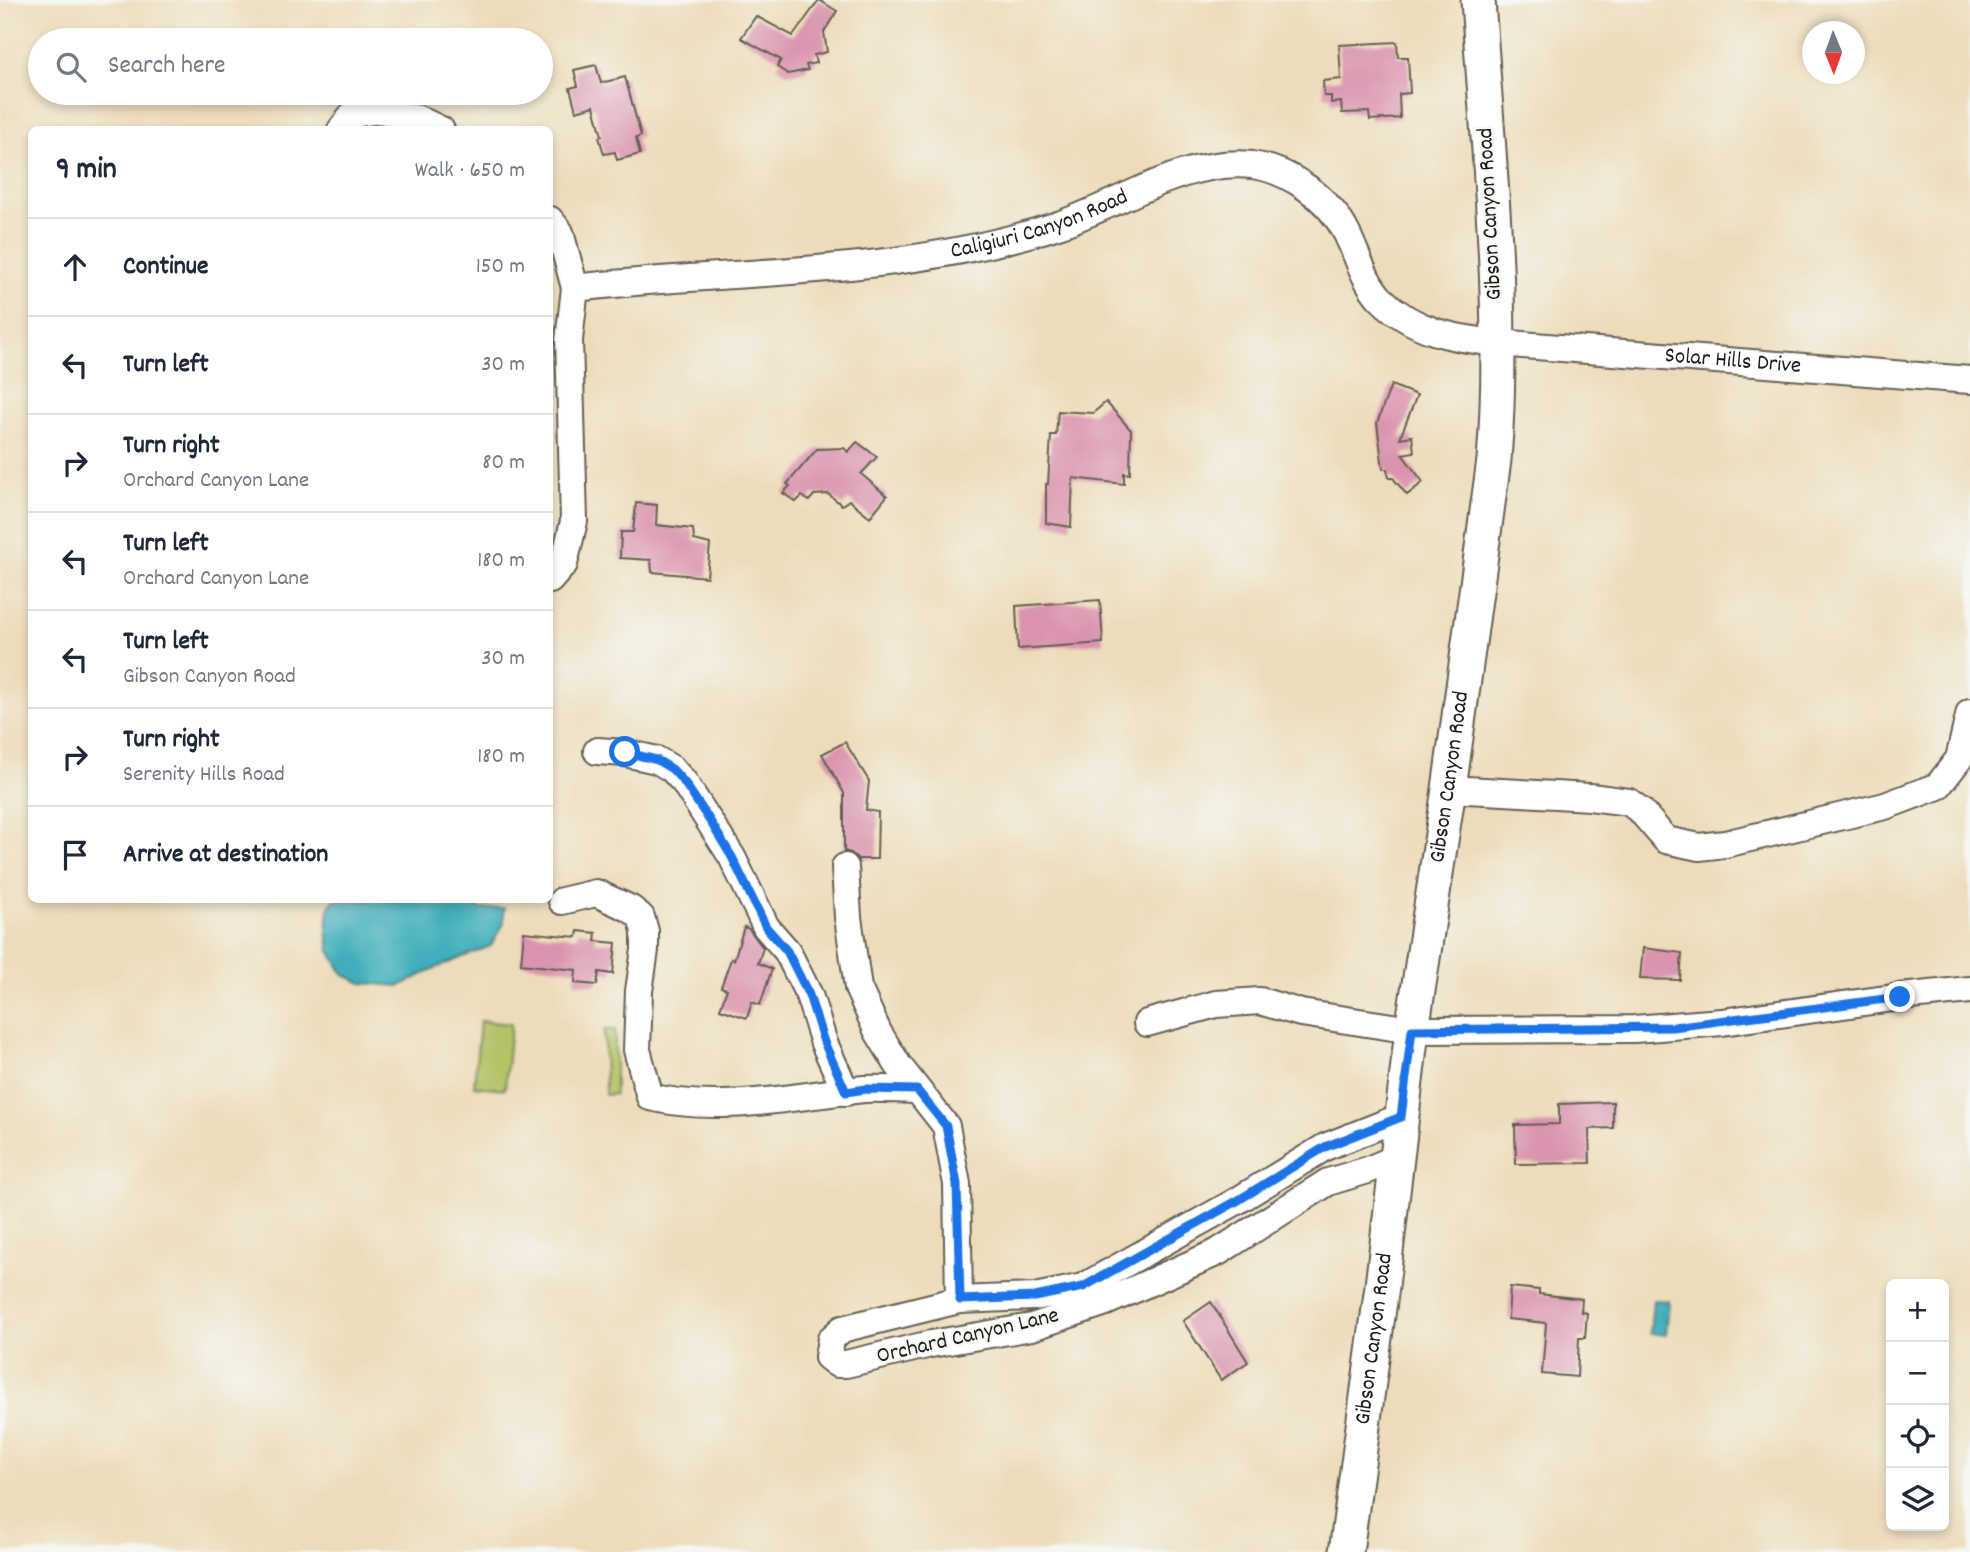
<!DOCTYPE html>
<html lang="en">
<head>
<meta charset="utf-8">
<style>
  :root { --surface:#fff; --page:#f6f6f7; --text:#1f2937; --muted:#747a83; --line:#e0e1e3 }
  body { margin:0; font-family:Dekko,sans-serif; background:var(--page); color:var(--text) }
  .controls { position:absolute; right:21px; bottom:21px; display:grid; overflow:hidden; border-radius:10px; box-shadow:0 4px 10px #0003 }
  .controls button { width:63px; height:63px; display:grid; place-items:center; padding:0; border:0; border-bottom:2px solid var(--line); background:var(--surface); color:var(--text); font:35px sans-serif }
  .compass { position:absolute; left:1802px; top:21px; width:63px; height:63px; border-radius:50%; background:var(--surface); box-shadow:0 4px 10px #0003; rotate:179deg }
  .stop { position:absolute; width:21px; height:21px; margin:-16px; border:5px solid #1a73e8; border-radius:50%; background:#fff }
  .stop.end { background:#1a73e8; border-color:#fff; box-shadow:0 2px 7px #0008 }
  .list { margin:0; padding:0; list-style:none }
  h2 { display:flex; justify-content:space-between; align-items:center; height:91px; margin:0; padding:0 28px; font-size:30px }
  h2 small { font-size:23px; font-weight:400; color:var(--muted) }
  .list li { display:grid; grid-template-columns:46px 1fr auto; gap:21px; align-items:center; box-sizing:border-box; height:98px; padding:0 28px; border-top:2px solid var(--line) }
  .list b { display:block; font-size:26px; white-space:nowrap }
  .list p { margin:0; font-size:23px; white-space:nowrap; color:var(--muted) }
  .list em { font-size:23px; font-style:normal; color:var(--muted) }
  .icon { flex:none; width:38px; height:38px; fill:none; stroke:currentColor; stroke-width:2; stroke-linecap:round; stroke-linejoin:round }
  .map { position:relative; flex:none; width:1970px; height:1552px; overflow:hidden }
  .search { position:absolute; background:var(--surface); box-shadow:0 4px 10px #0003; left:28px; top:28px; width:525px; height:77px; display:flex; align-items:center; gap:18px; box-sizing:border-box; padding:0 24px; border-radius:38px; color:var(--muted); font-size:26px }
  .panel { position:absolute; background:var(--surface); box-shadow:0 4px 10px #0003; left:28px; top:126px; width:525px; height:777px; border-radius:10px }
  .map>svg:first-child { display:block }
</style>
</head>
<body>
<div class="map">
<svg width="1970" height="1552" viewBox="0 0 1970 1552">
  <rect width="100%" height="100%" fill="#f6f6f2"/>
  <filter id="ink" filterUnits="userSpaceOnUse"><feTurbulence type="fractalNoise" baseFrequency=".0143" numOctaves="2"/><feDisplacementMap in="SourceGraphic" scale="14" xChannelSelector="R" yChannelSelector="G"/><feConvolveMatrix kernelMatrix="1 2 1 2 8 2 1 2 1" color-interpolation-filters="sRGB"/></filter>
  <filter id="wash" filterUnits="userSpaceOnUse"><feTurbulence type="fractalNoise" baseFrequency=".00686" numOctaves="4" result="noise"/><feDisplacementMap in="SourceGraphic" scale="28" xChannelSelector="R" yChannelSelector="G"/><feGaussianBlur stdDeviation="1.57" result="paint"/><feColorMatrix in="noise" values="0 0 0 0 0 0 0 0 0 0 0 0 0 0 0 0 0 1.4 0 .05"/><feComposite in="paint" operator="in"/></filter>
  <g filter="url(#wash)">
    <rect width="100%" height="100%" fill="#eddcba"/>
    <!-- green -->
    <g fill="#b3c366" stroke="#687041" stroke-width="2">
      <path d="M480,1021L511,1024L505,1089L474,1086Z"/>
      <path d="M615,1030V1094L605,1095L604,1030Z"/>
    </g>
    <!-- water -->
    <g fill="#3fafbb" stroke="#2e666c" stroke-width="2">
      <path d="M334,900H476L479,909L504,908V923L491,946L438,967L400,986L362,983L344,975L330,951L327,931L329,907Z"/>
      <path d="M1653,1300L1669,1301L1666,1335L1650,1333Z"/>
    </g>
    <g id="blocks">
      <!-- building -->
      <g fill="#da94af">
        <path d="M819,0L837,11L824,32L827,52L814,55L816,63L806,65L808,70L788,74L777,67L781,60L741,38L756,16L793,36Z"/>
        <path d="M1397,42L1398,57H1408L1410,93L1399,94L1400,118L1370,120L1369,112L1342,113L1341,102L1331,103V96H1324L1323,81L1341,79L1339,45Z"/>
        <path d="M596,65L601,83L625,77L641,136L636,138L640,154L617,160L615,152L604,154L599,137L602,136L594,106L576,111L570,88L578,86L574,70Z"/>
        <path d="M1391,385L1417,395L1400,438L1412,436L1414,452L1402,454L1423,482L1407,495L1393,478H1389L1387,469H1383L1377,423Z"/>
        <path d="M1106,402L1131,430L1130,474L1124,473V484L1073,478L1071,527L1046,523V484H1048L1051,435H1056L1058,411L1093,413Z"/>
        <path d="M857,442L877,457L861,474L887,496L870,517L849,500L842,505L828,494L814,495L809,501L802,496L796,502L783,493L790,486L787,484L817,449L844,448L848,452Z"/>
        <path d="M636,503L657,505L656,525L693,529L694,540L710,544L707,577L652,572L651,560L620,558L621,532H633Z"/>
        <path d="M1100,600L1103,643L1018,649L1016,606Z"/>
        <path d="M845,742L869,781L866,810L878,812L877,859H858L851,853L844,851V793L822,754Z"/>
        <path d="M744,927L749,929L763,948L758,963L772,969L760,1005L752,1002L747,1018L720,1009L727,989L721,987L731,959L734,960Z"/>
        <path d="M578,931L596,933L595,941L616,943L613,974L599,972L597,985L575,983L576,970L521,964L524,932L577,937Z"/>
        <path d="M1643,948L1682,953L1680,980L1640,979Z"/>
        <path d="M1613,1102V1128L1589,1129L1590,1163L1516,1164L1515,1125L1559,1124V1104Z"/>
        <path d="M1510,1287L1539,1290V1294L1582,1299L1581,1312L1587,1313L1585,1338H1579L1577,1377L1542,1374L1546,1323L1508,1319Z"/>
        <path d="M1211,1302L1248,1362L1221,1380L1183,1321Z"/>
      </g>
    </g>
  </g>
  <g filter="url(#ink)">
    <use href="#blocks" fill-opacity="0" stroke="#655f53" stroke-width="2"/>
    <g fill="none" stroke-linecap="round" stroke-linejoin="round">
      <defs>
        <g id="minor">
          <path d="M341,130L353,114L381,110L418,119L441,130"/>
          <path id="s1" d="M550,220L560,232L575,288C737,269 905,277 1061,224C1122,203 1185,158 1252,165C1290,170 1330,199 1347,234C1358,256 1364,281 1381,299C1414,332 1453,338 1497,343L1970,380"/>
          <path d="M550,580L564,564L574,521L569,340L575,288"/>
          <path d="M597,751L625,753L657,760L672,769L684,782L732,857L766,927L787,951L809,995L824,1043L846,1092"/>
          <path d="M1449,789L1590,797L1629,802L1641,811L1666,840L1699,847L1725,844L1885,806L1938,786L1959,759L1970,712"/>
          <path d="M845,867L848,917L858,988L878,1032L898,1065L946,1126L957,1184L959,1300"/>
          <path d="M562,901L596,893L631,909L641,917L645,931V950L639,991L637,1050L650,1097C721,1114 792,1096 864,1089C881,1088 900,1090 917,1090"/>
          <path d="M1147,1023L1216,1004L1260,1001L1301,1013L1412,1030L1634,1029L1722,1022L1900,997L1970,990"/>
          <path d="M1396,1158L1368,1170L1328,1182L1218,1252L1106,1302L1032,1327L931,1344L846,1364H837L828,1357L831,1339L842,1329L959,1300L1035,1297L1083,1287L1237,1201L1325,1147L1401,1117"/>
        </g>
        <g id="major">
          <path id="s2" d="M1346,1552L1382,1286L1412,1030L1449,789L1494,460C1506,308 1488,152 1478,0"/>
        </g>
      </defs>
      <!-- minor casing -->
      <use href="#minor" stroke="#655f53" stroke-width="30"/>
      <!-- major casing -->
      <use href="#major" stroke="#655f53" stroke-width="37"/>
      <!-- minor -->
      <use href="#minor" stroke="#fff" stroke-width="26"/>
      <!-- major -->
      <use href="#major" stroke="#fff" stroke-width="33"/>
    </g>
  </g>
  <g fill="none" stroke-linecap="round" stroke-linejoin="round" filter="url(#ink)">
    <!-- route -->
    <path stroke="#1a73e8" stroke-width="9" d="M625,752L657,760L672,769L684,782L710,821L732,857L766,927L787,951L809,995L824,1042L846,1092L866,1089L917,1090L946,1126L957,1184L960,1300L1035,1297L1083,1287L1237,1201L1325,1147L1401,1117L1412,1030L1673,1027L1900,997"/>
  </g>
  <g text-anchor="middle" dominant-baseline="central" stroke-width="5" stroke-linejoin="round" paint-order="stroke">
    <!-- street labels -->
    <g font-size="23" fill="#1c1c1c" stroke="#f6f6f2">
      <text transform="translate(1491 214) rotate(-93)">Gibson Canyon Road</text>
      <text stroke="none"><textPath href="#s1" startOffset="544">Caligiuri Canyon Road</textPath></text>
      <text stroke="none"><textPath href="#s1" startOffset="1326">Solar Hills Drive</textPath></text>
      <text stroke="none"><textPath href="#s2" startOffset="782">Gibson Canyon Road</textPath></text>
      <text transform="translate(968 1337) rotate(-13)">Orchard Canyon Lane</text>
      <text stroke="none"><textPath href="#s2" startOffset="215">Gibson Canyon Road</textPath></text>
    </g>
  </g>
</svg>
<div class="controls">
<button>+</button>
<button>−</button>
<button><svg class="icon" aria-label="locate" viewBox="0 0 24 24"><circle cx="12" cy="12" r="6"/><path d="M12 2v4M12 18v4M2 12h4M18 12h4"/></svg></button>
<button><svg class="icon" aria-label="layers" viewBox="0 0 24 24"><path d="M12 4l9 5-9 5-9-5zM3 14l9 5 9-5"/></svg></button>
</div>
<svg class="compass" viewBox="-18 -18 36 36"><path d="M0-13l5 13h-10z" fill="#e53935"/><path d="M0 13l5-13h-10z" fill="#747a83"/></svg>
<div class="stop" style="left:625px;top:752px"></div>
<div class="stop end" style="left:1900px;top:997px"></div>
<div class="search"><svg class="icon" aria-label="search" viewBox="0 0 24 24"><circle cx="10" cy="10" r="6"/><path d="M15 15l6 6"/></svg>Search here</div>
<section class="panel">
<h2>9 min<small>Walk · 650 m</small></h2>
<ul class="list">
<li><svg class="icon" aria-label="ahead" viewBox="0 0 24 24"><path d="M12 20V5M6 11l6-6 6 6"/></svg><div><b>Continue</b></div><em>150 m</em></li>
<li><svg class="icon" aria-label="left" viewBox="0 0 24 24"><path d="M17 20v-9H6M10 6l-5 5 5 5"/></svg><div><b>Turn left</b></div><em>30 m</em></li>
<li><svg class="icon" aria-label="right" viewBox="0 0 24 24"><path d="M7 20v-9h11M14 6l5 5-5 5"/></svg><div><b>Turn right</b><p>Orchard Canyon Lane</p></div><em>80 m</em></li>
<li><svg class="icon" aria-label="left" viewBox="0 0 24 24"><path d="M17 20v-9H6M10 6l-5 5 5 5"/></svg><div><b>Turn left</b><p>Orchard Canyon Lane</p></div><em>180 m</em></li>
<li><svg class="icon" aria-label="left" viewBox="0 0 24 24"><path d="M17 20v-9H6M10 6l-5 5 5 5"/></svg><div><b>Turn left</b><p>Gibson Canyon Road</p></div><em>30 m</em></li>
<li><svg class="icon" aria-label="right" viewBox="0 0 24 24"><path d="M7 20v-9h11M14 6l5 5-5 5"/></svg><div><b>Turn right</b><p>Serenity Hills Road</p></div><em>180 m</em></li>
<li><svg class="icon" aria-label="arrive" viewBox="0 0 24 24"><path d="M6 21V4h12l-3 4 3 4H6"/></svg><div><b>Arrive at destination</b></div></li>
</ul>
</section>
</div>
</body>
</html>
